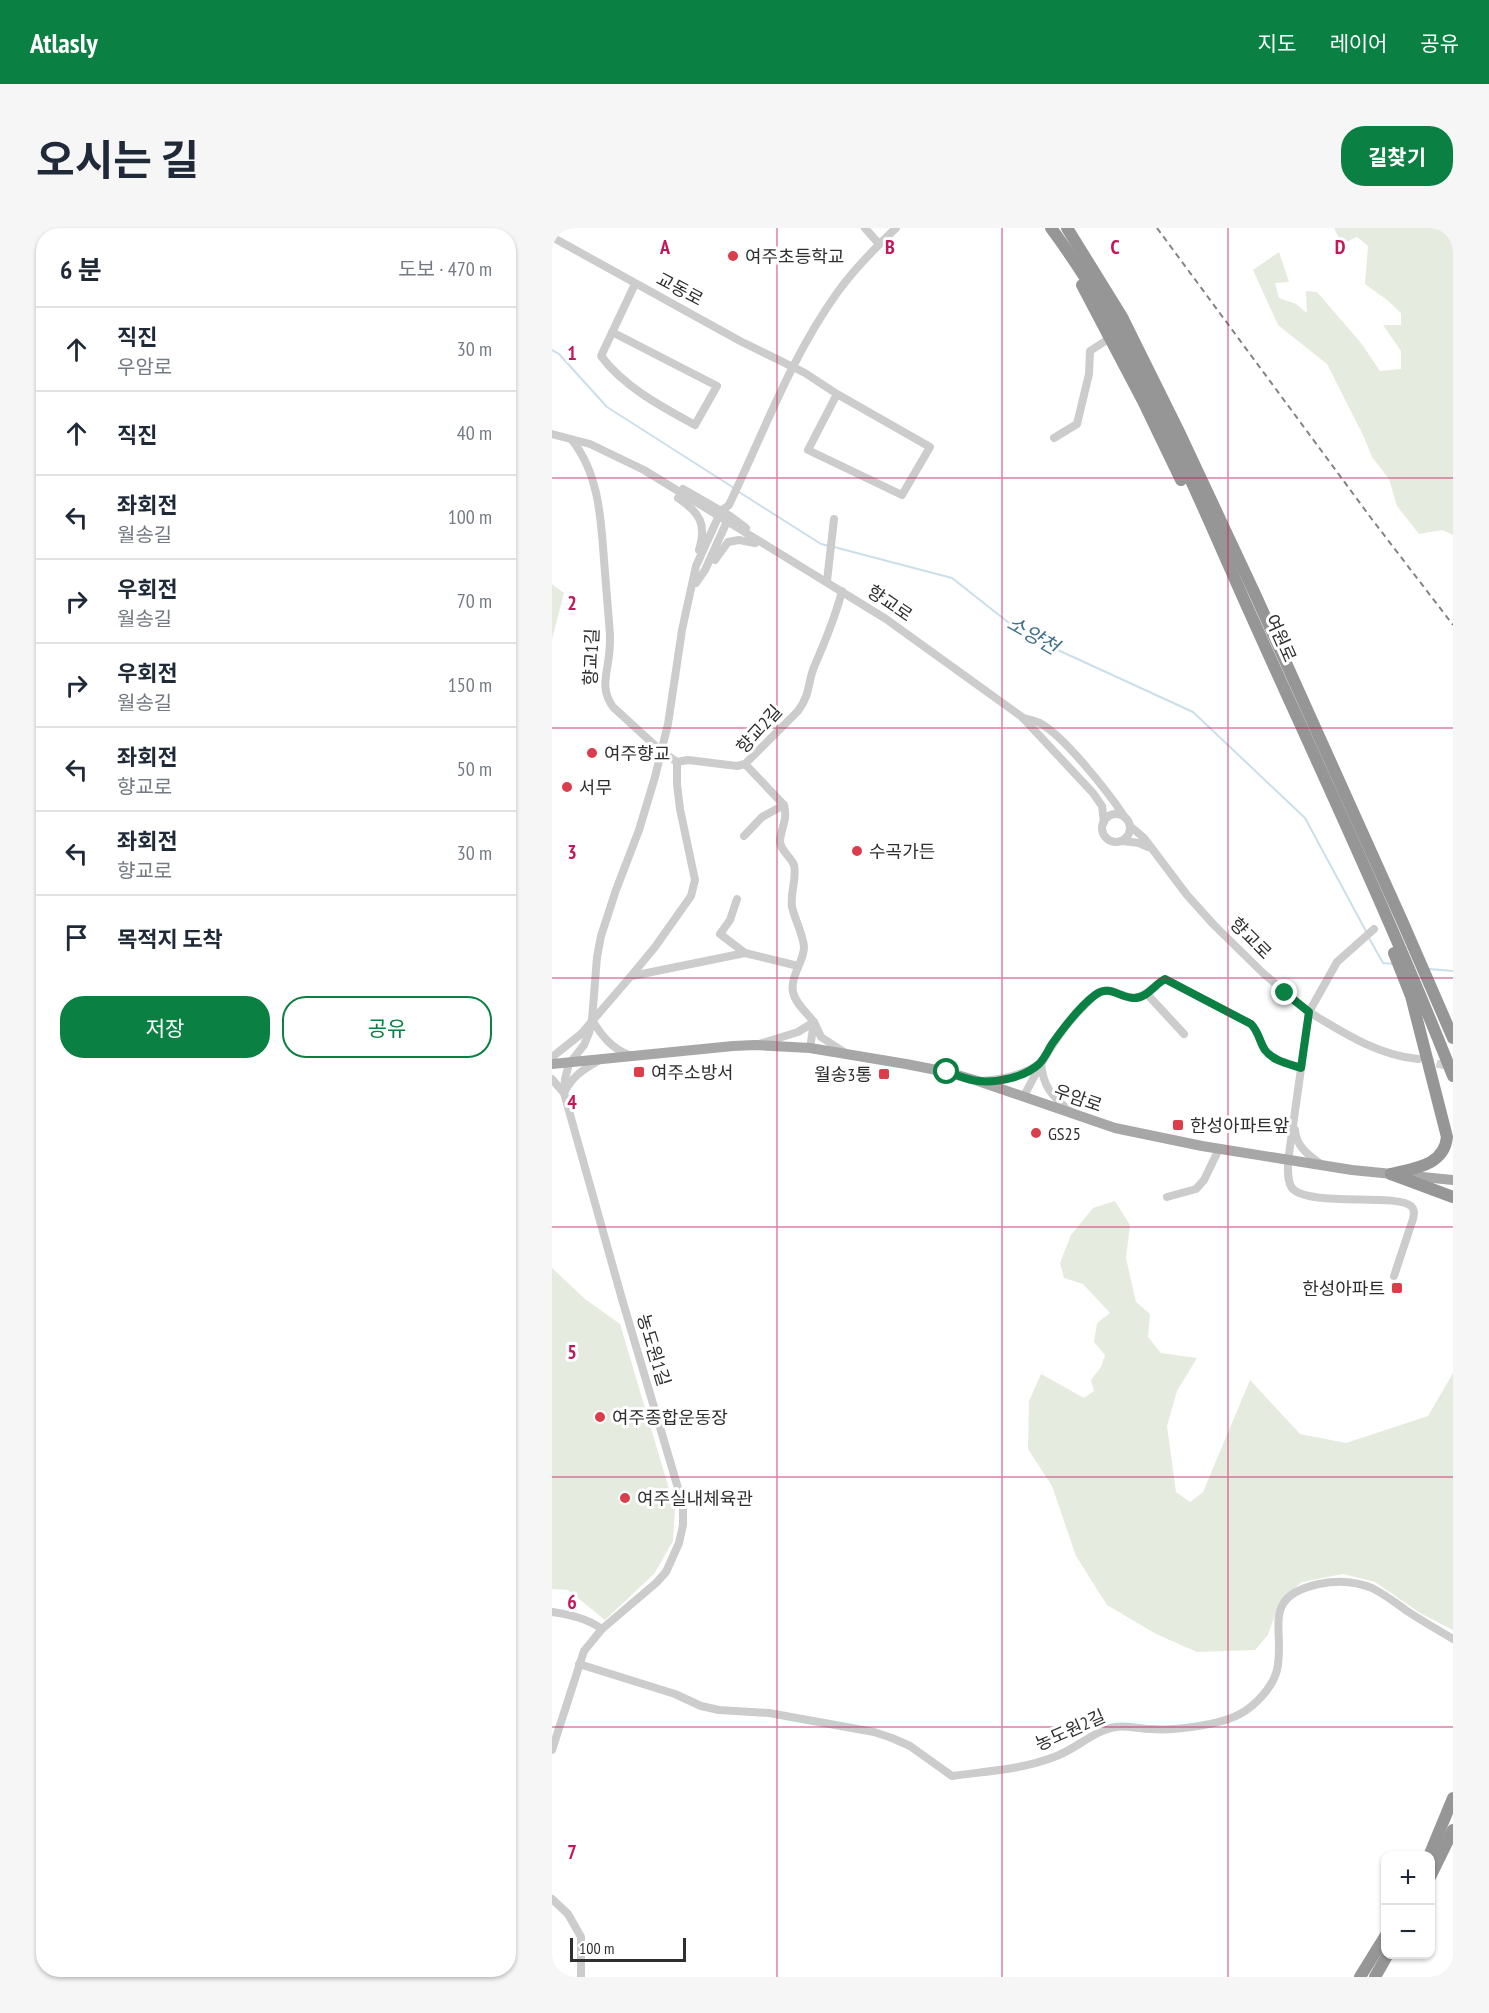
<!DOCTYPE html>
<html lang="ko">
<head>
<meta charset="utf-8">
<style>
  :root { --surface:#fff; --page:#f6f6f7; --text:#1f2937; --muted:#747a83; --line:#e0e1e3; --accent:#0b8043 }
  body { margin:0; font-family:"PT Sans Narrow","Noto Sans KR",sans-serif; background:var(--page); color:var(--text) }
  .controls { position:absolute; right:18px; bottom:18px; display:grid; overflow:hidden; border-radius:12px; box-shadow:0 2px 4px #0004 }
  .controls button { width:54px; height:54px; display:grid; place-items:center; padding:0; border:0; border-bottom:2px solid var(--line); background:var(--surface); color:var(--text); font:30px sans-serif }
  .scale { position:absolute; left:18px; bottom:15px; width:116px; box-sizing:border-box; padding-left:6px; border:3px solid #2f2f2f; border-top:0; font-size:16px; line-height:21px; white-space:nowrap; color:#2f2f2f; -webkit-text-stroke:4px #fff; paint-order:stroke }
  .stop { position:absolute; width:18px; height:18px; margin:-14px; border:4px solid #0b8043; border-radius:50%; background:#fff }
  .stop.end { background:#0b8043; border-color:#fff; box-shadow:0 2px 6px #0008 }
  .list { margin:0; padding:0; list-style:none }
  h2 { display:flex; justify-content:space-between; align-items:center; height:78px; margin:0; padding:0 24px; font-size:26px }
  h2 small { font-size:20px; font-weight:400; color:var(--muted) }
  .list li { display:grid; grid-template-columns:39px 1fr auto; gap:18px; align-items:center; box-sizing:border-box; height:84px; padding:0 24px; border-top:2px solid var(--line) }
  .list b { display:block; font-size:22px; white-space:nowrap }
  .list p { margin:0; font-size:20px; white-space:nowrap; color:var(--muted) }
  .list em { font-size:20px; font-style:normal; color:var(--muted) }
  .actions { display:flex; gap:12px; padding:18px 24px }
  .actions a { flex:1; padding:14px 0; border:2px solid var(--accent); border-radius:24px; text-align:center; font-size:21px; color:var(--accent) }
  .actions .main { background:var(--accent); color:#fff }
  .icon { flex:none; width:33px; height:33px; fill:none; stroke:currentColor; stroke-width:2; stroke-linecap:round; stroke-linejoin:round }
  .map { position:relative; flex:none; width:901px; height:1749px; overflow:hidden; border-radius:24px }
  header { display:flex; align-items:center; gap:36px; box-sizing:border-box; height:84px; padding:0 30px; background:var(--accent); color:#fff }
  header strong { font-size:28px }
  nav { display:flex; gap:33px; margin-inline-start:auto; font-size:21px }
  .intro { display:flex; align-items:center; justify-content:space-between; box-sizing:border-box; height:144px; padding:0 36px }
  h1 { margin:0; font-size:42px }
  .button { padding:15px 27px; border-radius:24px; background:var(--accent); color:#fff; font-size:21px; font-weight:700 }
  main { display:flex; gap:36px; padding:0 36px }
  aside { flex:1; background:var(--surface); border-radius:24px; box-shadow:0 2px 4px #0004 }
  .map>svg:first-child { display:block }
</style>
</head>
<body>
<header>
<strong>Atlasly</strong>
<nav><a>지도</a><a>레이어</a><a>공유</a></nav>
</header>
<div class="intro"><h1>오시는 길</h1><a class="button">길찾기</a></div>
<main>
<aside>
<h2>6 분<small>도보 · 470 m</small></h2>
<ul class="list">
<li><svg class="icon" aria-label="ahead" viewBox="0 0 24 24"><path d="M12 20V5M6 11l6-6 6 6"/></svg><div><b>직진</b><p>우암로</p></div><em>30 m</em></li>
<li><svg class="icon" aria-label="ahead" viewBox="0 0 24 24"><path d="M12 20V5M6 11l6-6 6 6"/></svg><div><b>직진</b></div><em>40 m</em></li>
<li><svg class="icon" aria-label="left" viewBox="0 0 24 24"><path d="M17 20v-9H6M10 6l-5 5 5 5"/></svg><div><b>좌회전</b><p>월송길</p></div><em>100 m</em></li>
<li><svg class="icon" aria-label="right" viewBox="0 0 24 24"><path d="M7 20v-9h11M14 6l5 5-5 5"/></svg><div><b>우회전</b><p>월송길</p></div><em>70 m</em></li>
<li><svg class="icon" aria-label="right" viewBox="0 0 24 24"><path d="M7 20v-9h11M14 6l5 5-5 5"/></svg><div><b>우회전</b><p>월송길</p></div><em>150 m</em></li>
<li><svg class="icon" aria-label="left" viewBox="0 0 24 24"><path d="M17 20v-9H6M10 6l-5 5 5 5"/></svg><div><b>좌회전</b><p>향교로</p></div><em>50 m</em></li>
<li><svg class="icon" aria-label="left" viewBox="0 0 24 24"><path d="M17 20v-9H6M10 6l-5 5 5 5"/></svg><div><b>좌회전</b><p>향교로</p></div><em>30 m</em></li>
<li><svg class="icon" aria-label="arrive" viewBox="0 0 24 24"><path d="M6 21V4h12l-3 4 3 4H6"/></svg><div><b>목적지 도착</b></div></li>
</ul>
<div class="actions"><a class="main">저장</a><a>공유</a></div>
</aside>
<div class="map">
<svg width="901" height="1749" viewBox="0 0 901 1749">
  <rect width="100%" height="100%" fill="#fff"/>
  <!-- green -->
  <g fill="#e5ebde">
    <path d="M782,0H901V307L890,302L867,306L845,278L837,251L820,229L811,207L775,136L726,97L701,42L727,24L737,54L723,55L727,70L744,76L755,85L754,63L765,64L809,115L828,143L849,141V123L831,97H849V85L835,72L813,56L816,18L805,9L790,16Z"/>
    <path d="M0,356L12,365L0,411Z"/>
    <path d="M563,973L578,997L574,1030L584,1074L598,1086L596,1109L609,1125L645,1130L625,1163L615,1198L624,1264L638,1274L651,1264L698,1152L748,1206L794,1215L876,1188L901,1145V1402L868,1385L823,1354L791,1346L750,1354L728,1373L716,1407L703,1422L645,1424L604,1406L555,1377L524,1328L500,1258L476,1221L477,1173L489,1146L532,1170L542,1163L539,1152L549,1139L553,1127L542,1114L545,1095L558,1085L531,1056L512,1050L508,1035L519,1007L541,980Z"/>
    <path d="M0,1040L33,1071L68,1096L123,1281L121,1313L102,1346L53,1392L16,1362L0,1361Z"/>
  </g>
  <g fill="none" stroke-linecap="round" stroke-linejoin="round">
    <!-- stream -->
    <g stroke="#cbdfea" stroke-width="2">
      <path d="M0,122L7,126L55,179L182,260"/>
      <path d="M187,264L269,316L277,318"/>
      <path d="M282,319L400,350L471,406L641,484L753,590L815,705"/>
      <path d="M817,710L831,735L842,736"/>
      <path d="M877,741L901,743"/>
    </g>
    <!-- minor-tunnel -->
    <path stroke="#d5d5d5" stroke-width="8" stroke-dasharray="8 4" stroke-linecap="butt" d="M873,832L901,840"/>
    <!-- minor -->
    <g stroke="#ccc" stroke-width="8">
      <path d="M313,0L327,16"/>
      <path d="M0,9L188,113L253,145L285,166L378,219L350,267L256,222L285,166"/>
      <path d="M60,104L165,158L143,197C110,179 72,159 49,128L83,56"/>
      <path d="M0,206L38,216L92,242L334,391L470,489L541,565L550,578L552,594"/>
      <path d="M502,210L525,196L537,146L538,123L558,110"/>
      <path d="M131,261L178,288L194,300"/>
      <path d="M126,270C148,285 155,296 147,322"/>
      <path d="M163,332L176,314L187,312L203,315"/>
      <path d="M275,353L282,291"/>
      <path d="M144,355L153,342L177,289"/>
      <path d="M471,490C476,491 483,493 488,495C513,509 556,564 572,588"/>
      <path d="M125,534L136,532L185,538L193,536"/>
      <circle cx="564" cy="600" r="14"/>
      <path d="M578,598L592,610L635,667L662,697L712,746L757,784L736,933C736,941 735,953 740,960C755,979 844,965 859,978C863,982 862,986 861,991L842,1048"/>
      <path d="M192,608L210,589L232,577"/>
      <path d="M571,613L587,615L596,619"/>
      <path d="M185,671L178,692L168,706L193,725"/>
      <path d="M822,701L785,734L757,784C792,805 825,827 866,831"/>
      <path d="M80,748L193,725L246,738"/>
      <path d="M595,766L632,806"/>
      <path d="M40,792C50,808 59,820 77,827"/>
      <path d="M207,816L246,804L262,794L269,809L292,824"/>
      <path d="M258,820L262,794C255,785 243,775 241,764C238,748 252,734 252,719C251,706 243,692 240,679C238,665 245,651 242,637C239,629 228,622 228,613C229,599 236,592 232,577L193,536L246,483C259,465 255,457 262,439C273,414 283,390 290,363"/>
      <path d="M0,829L29,806L79,748L103,719L139,668L143,652L128,581L125,556V534L109,523L61,479C48,461 55,447 57,427C58,420 58,414 58,407C56,382 54,357 52,332C49,291 47,246 20,212"/>
      <path d="M0,851L12,865C20,849 30,842 46,833"/>
      <path d="M429,853C452,851 469,848 489,835C491,859 500,868 518,883"/>
      <path d="M472,868C489,835 506,803 533,777C538,772 544,765 551,763C564,760 574,773 586,769C597,766 603,756 613,751L699,796C707,804 707,814 713,822C721,833 737,836 749,840"/>
      <path d="M743,902C744,918 756,927 769,936"/>
      <path d="M615,969L644,961L652,952L667,921"/>
      <path d="M0,1384C19,1387 34,1390 50,1401"/>
      <path d="M27,1436L123,1466L149,1478L167,1482L217,1485L322,1504L340,1510L358,1518L400,1548C435,1543 468,1542 502,1529C523,1522 541,1503 563,1499C575,1497 587,1501 599,1501C622,1503 668,1497 688,1486C703,1478 721,1459 725,1442C734,1402 707,1369 767,1356C785,1352 803,1353 820,1360C832,1366 844,1375 855,1383C870,1393 886,1402 901,1411"/>
      <path d="M0,1522L32,1423L50,1401L104,1355L114,1344L127,1315L131,1297V1277L70,1071L12,865L13,851L17,836L32,817L37,805L40,792L45,729L49,708L64,662L87,602L103,549L116,496L130,402L144,338L169,283L177,277C211,206 239,129 285,65C302,41 323,20 344,0"/>
      <path d="M0,1671L16,1686L29,1709V1749"/>
    </g>
    <!-- major -->
    <path stroke="#a7a7a7" stroke-width="10" d="M0,836L181,818L203,817L258,820L354,836L395,844L426,853L563,900L650,918L800,942L901,952"/>
    <!-- highway -->
    <g stroke="#969696" stroke-width="12">
      <path d="M499,0C585,116 639,254 698,385C767,539 839,691 901,848"/>
      <path d="M515,0L570,89L627,204L703,366L851,695L901,810"/>
      <path d="M530,57L591,173L629,252"/>
      <path d="M839,946C862,940 892,938 895,909L859,768L842,725"/>
      <path d="M839,946L901,969"/>
      <path d="M877,1628L901,1570"/>
      <path d="M878,1649L901,1602"/>
      <path d="M808,1749L834,1707"/>
      <path d="M823,1749L836,1726"/>
    </g>
    <!-- rail -->
    <path stroke="#848484" stroke-width="2" stroke-dasharray="6 4.5" stroke-linecap="butt" d="M605,0L819,290L901,397"/>
  </g>
  <g fill="none" stroke-linecap="round" stroke-linejoin="round">
    <!-- route -->
    <path stroke="#0b8043" stroke-width="8" d="M395,844C405,847 416,852 426,853C446,855 473,849 487,836C493,830 496,822 500,816C512,799 526,780 543,767C558,756 567,770 582,770C595,770 602,757 613,751L699,796C707,804 707,813 713,822C721,833 737,836 749,840L757,784L733,765"/>
  </g>
  <!-- grid -->
  <path fill="none" stroke="#c2185b" stroke-width="1.5" stroke-opacity="0.55" d="M225,0V1749M450,0V1749M676,0V1749M0,250H901M0,500H901M0,750H901M0,999H901M0,1249H901M0,1499H901"/>
  <!-- markers -->
  <g fill="#db3d4b" stroke="#fff" stroke-width="2">
    <circle cx="181" cy="28" r="6"/>
    <circle cx="40" cy="525" r="6"/>
    <circle cx="15" cy="559" r="6"/>
    <circle cx="305" cy="623" r="6"/>
    <rect x="81" y="838" width="12" height="12" rx="3"/>
    <rect x="326" y="840" width="12" height="12" rx="3"/>
    <rect x="620" y="891" width="12" height="12" rx="3"/>
    <circle cx="484" cy="905" r="6"/>
    <rect x="839" y="1054" width="12" height="12" rx="3"/>
    <circle cx="48" cy="1189" r="6"/>
    <circle cx="73" cy="1270" r="6"/>
  </g>
  <g text-anchor="middle" dominant-baseline="central" stroke-width="6" stroke-linejoin="round" paint-order="stroke">
    <!-- poi labels -->
    <g font-size="18" fill="#2f2f2f" stroke="#fff" text-anchor="start">
      <text x="193" y="28">여주초등학교</text>
      <text x="52" y="525">여주향교</text>
      <text x="27" y="559">서무</text>
      <text x="317" y="623">수곡가든</text>
      <text x="99" y="844">여주소방서</text>
      <text x="320" y="846" text-anchor="end">월송3통</text>
      <text x="638" y="897">한성아파트앞</text>
      <text x="496" y="905">GS25</text>
      <text x="833" y="1060" text-anchor="end">한성아파트</text>
      <text x="60" y="1189">여주종합운동장</text>
      <text x="85" y="1270">여주실내체육관</text>
    </g>
    <!-- street labels -->
    <g font-size="18" fill="#2f2f2f" stroke="#fff">
      <text transform="translate(128 61) rotate(28)">교동로</text>
      <text transform="translate(338 375) rotate(34)">향교로</text>
      <text transform="translate(729 410) rotate(66)">여원로</text>
      <text transform="translate(39 429) rotate(-88)">향교1길</text>
      <text transform="translate(207 501) rotate(-48)">향교2길</text>
      <text transform="translate(699 710) rotate(45)">향교로</text>
      <text transform="translate(526 870) rotate(19)">우암로</text>
      <text transform="translate(102 1122) rotate(73)">농도원1길</text>
      <text transform="translate(518 1502) rotate(-24)">농도원2길</text>
    </g>
    <!-- water labels -->
    <g font-size="20" font-style="italic" fill="#42718c" stroke="#fff">
      <text transform="translate(481 407) rotate(30)">소양천</text>
    </g>
  </g>
  <g font-size="20" text-anchor="middle" font-weight="bold" fill="#c2185b" stroke="#fff" stroke-width="6" stroke-linejoin="round" paint-order="stroke">
    <text x="113" y="26">A</text>
    <text x="338" y="26">B</text>
    <text x="563" y="26">C</text>
    <text x="788" y="26">D</text>
    <text x="20" y="132">1</text>
    <text x="20" y="382">2</text>
    <text x="20" y="631">3</text>
    <text x="20" y="881">4</text>
    <text x="20" y="1131">5</text>
    <text x="20" y="1381">6</text>
    <text x="20" y="1631">7</text>
  </g>
</svg>
<div class="controls">
<button>+</button>
<button>−</button>
</div>
<div class="scale">100 m</div>
<div class="stop" style="left:395px;top:844px"></div>
<div class="stop end" style="left:733px;top:765px"></div>
</div>
</main>
</body>
</html>
